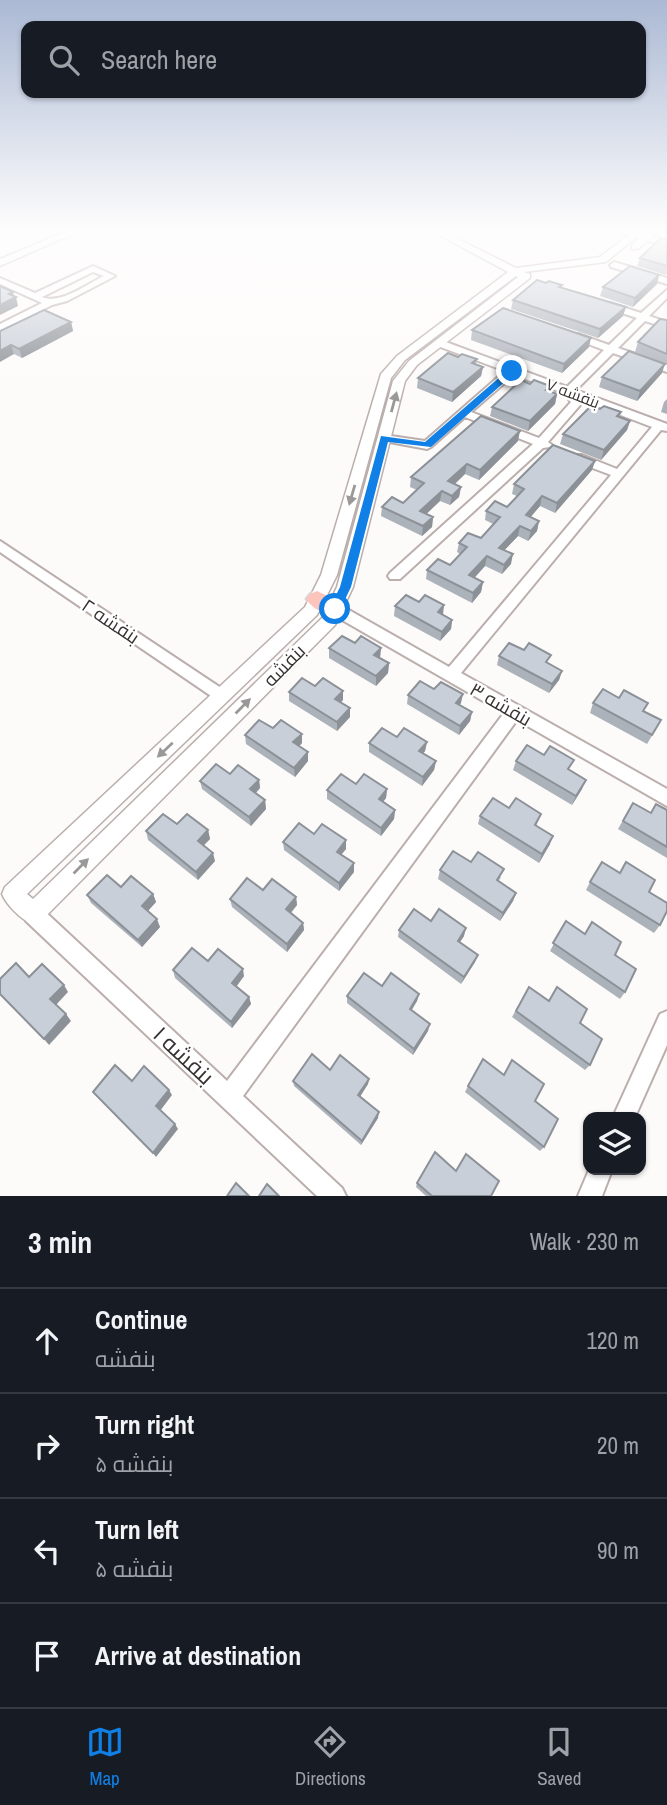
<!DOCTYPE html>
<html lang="en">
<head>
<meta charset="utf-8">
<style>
  :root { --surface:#171b24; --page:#242831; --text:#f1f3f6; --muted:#9ea1a6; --line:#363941; --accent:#1080e7 }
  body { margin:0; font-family:"Archivo Narrow",Cairo,sans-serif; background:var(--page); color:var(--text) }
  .controls { position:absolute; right:21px; bottom:21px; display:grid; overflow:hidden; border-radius:14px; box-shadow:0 2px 5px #0004 }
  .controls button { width:63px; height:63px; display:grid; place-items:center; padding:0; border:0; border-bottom:2px solid var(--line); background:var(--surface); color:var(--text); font:35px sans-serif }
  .stop { position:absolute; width:21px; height:21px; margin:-16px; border:5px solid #1080e7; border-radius:50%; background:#fff }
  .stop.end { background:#1080e7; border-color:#fff; box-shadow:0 2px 7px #0008 }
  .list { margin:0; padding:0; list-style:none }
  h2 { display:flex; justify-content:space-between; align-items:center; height:91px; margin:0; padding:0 28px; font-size:30px }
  h2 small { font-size:23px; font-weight:400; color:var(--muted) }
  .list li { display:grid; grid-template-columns:46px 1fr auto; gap:21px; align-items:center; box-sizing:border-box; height:105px; padding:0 28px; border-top:2px solid var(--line) }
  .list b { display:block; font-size:26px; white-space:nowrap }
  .list p { margin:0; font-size:23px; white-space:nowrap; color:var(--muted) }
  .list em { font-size:23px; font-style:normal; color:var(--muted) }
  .icon { flex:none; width:38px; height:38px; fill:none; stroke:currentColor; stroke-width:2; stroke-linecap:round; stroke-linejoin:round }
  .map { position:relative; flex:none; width:667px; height:1196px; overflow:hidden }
  .search { position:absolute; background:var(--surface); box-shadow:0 2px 5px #0004; left:21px; right:21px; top:21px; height:77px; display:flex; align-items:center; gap:18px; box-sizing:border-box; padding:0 24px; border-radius:14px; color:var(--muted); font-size:26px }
  .sheet { height:511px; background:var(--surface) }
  nav { display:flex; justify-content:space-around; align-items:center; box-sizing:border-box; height:98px; border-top:2px solid var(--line); background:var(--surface); font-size:19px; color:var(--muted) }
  nav a { display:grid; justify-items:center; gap:4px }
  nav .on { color:var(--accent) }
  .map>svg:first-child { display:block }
</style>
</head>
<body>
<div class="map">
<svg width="667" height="1196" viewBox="0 0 667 1196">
  <rect width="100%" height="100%" fill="#fdfbfa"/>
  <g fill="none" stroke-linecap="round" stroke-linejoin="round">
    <defs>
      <g id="minor">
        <path d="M613,230H625L667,240V246Z"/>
        <path d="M614,262L667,278V284L611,267L610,265Z"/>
        <path d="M93,266L115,276L67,301L52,305L0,331V324L42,303L0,284V278L35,293ZM93,272L104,276C87,284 60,305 42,297Z"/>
        <path d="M667,290V298L649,316L667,322V328L645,321L618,348L667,365V372L613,353L576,390L667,424V431L661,430L461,673L667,789V806L517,720L243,1096L342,1188L346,1196H317L26,921L24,914L26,907L33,905L40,907L227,1081L504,713L330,613L328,609L330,605H340L449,667L611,475L574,461V455H582L617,469L652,427L581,400V404L548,442L552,445L550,447L543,448L400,579H390L388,576L390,573L533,444L465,417L431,447L427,449L384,441L378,438L384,435L425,441L505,371L435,345V341H443L567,387L604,350L572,338V334H578L609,345L637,318L604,307V303H610L641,313ZM514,375L564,393L571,402L539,438L471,412Z"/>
        <path d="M0,541L227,692L230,696L227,700L222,702L217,700L0,552Z"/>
        <path d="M667,1011V1045L635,1117H613L660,1014Z"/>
        <path d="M589,1170H612L602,1196H578Z"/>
      </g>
      <g id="tertiary">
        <path d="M70,230H82L0,266V259Z"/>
        <path d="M430,230H440L516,268L600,257L635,230H645L606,262L524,272L530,274V278L417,365L405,381L353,587L335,625L41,921L33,925C21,919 7,906 2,894L5,887L305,607L321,575L381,374L397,356L508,272ZM516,276L518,277L409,361L393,381L337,587L323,617L33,899L27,894L317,615L337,575L391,378L405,360Z"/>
        <path d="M650,230H660L638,249H632V245Z"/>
      </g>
      <path id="primary" d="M317,591L343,603L346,609L343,615C330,618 313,610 306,599L310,594Z"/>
    </defs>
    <!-- minor casing -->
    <use href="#minor" stroke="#bbafad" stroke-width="4"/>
    <!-- tertiary casing -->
    <use href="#tertiary" stroke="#bbafad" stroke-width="3"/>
    <!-- primary casing -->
    <use href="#primary" stroke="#d7d6d6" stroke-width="3"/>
    <!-- minor -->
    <use href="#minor" fill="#fff" fill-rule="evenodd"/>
    <!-- tertiary -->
    <use href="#tertiary" fill="#fff" fill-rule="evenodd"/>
    <!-- primary -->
    <use href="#primary" fill="#fdc4bb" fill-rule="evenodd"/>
  </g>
  <!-- wall -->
  <g fill="#acb2ba">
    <path d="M667,239V273L666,275L637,266L640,258Z"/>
    <path d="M659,275L657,284L633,307L600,296L603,287Z"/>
    <path d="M562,288L623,316L598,338L511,309L513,300Z"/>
    <path d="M667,320V364L635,352L638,342Z"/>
    <path d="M71,322L73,331L22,358L14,354L0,331Z"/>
    <path d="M472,330L589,347L562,373L471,340Z"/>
    <path d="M458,357L477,359L476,364L483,367L481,376L452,402L417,388L418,378Z"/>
    <path d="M662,373L637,401L599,387L602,377Z"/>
    <path d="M549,391L557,394L555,404L528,431L490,416L492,407Z"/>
    <path d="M667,399V414L661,412L664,402Z"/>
    <path d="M600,409L621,412L620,417L630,421L627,430L601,460L560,444L563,434Z"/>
    <path d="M518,441L479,480L465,474L455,484L461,487L459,497L450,505L440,501L426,514L433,517L432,527L422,536L381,516L382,507L403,503L417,490L410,487L411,477Z"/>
    <path d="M595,461L592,470L555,513L540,506L530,517L539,521L537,531L528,541L518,536L504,550L511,564L502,574L485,566L474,578L483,582L481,592L472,603L426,579L427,570L450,565L460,554L457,552L459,543L481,538L493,524L485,520L486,511L507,507L517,496L512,494L514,484Z"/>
    <path d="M395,606L443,615L452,620L451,629L440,641L394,616Z"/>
    <path d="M355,643L381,648L380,658L389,663L388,673L376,686L329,658V648Z"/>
    <path d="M499,656L549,664L562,671L559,680L549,693L497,665Z"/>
    <path d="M315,686L343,691V700L341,702L350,708V717L337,731L289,701V692Z"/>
    <path d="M434,689L461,703L460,705L472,712L470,721L459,735L407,704L408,695Z"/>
    <path d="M593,703L644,712L656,729L647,744L590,713Z"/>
    <path d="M273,728L302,743L299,746L308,752V761L295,777L246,744L245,735Z"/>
    <path d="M397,737L427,742L425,751L423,753L436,761L434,770L422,786L369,752V743Z"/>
    <path d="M544,755L570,770L582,789L572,805L513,770L516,761Z"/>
    <path d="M230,774L259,780L260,788L256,793L265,800L266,809L251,826L202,789L200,781Z"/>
    <path d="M356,784L387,789L386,798L383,802L395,810L394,819L381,836L327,799V790Z"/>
    <path d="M633,803L651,813L667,810V858L618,829Z"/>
    <path d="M509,808L541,814L536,826L550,844L539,863L478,824L480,816Z"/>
    <path d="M177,824L208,830L210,839L204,845L215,861L198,880L148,840L146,831Z"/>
    <path d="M314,834L346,840V849L341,854L354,872L339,891L284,850L283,842Z"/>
    <path d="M471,862L501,877L498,882L516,893L513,901L500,921L438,879L440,870Z"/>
    <path d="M620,873L649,892L660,925L654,933L586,890L590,882Z"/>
    <path d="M121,887L153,894L156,902L148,911L160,927L142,947L91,903L87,895Z"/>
    <path d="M263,890L296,897L297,905L291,913L303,923L304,930L287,952L232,907L230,899Z"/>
    <path d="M431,921L464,936L460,942L475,962L461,984L398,937L399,930Z"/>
    <path d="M566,921L615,955L625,992L620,999L550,951Z"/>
    <path d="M208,961L244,976L236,986L249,997L251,1004L232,1028L175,978L173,970Z"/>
    <path d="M382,986L419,994L417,1001L412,1010L428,1031L413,1055L347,1003V996Z"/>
    <path d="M529,987L580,1023L590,1065L585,1070L512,1017Z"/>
    <path d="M369,1079L368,1084L360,1096L378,1118L361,1145L294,1086L293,1081Z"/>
    <path d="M468,1086L535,1101L544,1147L540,1151L465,1092Z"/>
    <path d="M456,1171L491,1196H426L416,1187L417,1183Z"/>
  </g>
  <!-- shaded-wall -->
  <g fill="#8c9197">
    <path d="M659,275L657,284L633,307L635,298Z"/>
    <path d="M13,292L14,298L16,297L18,306L0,315V305L9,294Z"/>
    <path d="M626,307L623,316L598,338L600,329Z"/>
    <path d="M71,322L73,331L22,358L19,349Z"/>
    <path d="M591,338L589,347L562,373L564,364Z"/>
    <path d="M11,345L14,354L0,362V351Z"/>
    <path d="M665,364L662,373L637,401L640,391Z"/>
    <path d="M483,367L481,376L452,402L453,392Z"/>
    <path d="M557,394L555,404L528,431L530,421Z"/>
    <path d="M630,421L627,430L601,460L604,450Z"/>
    <path d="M520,431L518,441L479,480L480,470Z"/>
    <path d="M595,461L592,470L555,513L557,503Z"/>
    <path d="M467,464L465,474L447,491L448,481Z"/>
    <path d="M461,487L459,497L450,505L452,496Z"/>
    <path d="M442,491L440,501L419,521L420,511Z"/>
    <path d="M542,496L540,506L524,525L526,515Z"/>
    <path d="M433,517L432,527L422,536L423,526Z"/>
    <path d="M539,521L537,531L528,541L531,531Z"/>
    <path d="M520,526L518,536L497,558L499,548Z"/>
    <path d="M513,554L511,564L502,574L504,565Z"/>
    <path d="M487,556L485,566L468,585L469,575Z"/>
    <path d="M483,582L481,592L472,603L473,593Z"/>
    <path d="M444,605L443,615L438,612Z"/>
    <path d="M452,620L451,629L440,641L442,632Z"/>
    <path d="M381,648L380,657L374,665V655Z"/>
    <path d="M389,663L388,673L376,686V676Z"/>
    <path d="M562,671L559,680L549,693L552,684Z"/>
    <path d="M343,691V700L335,708V699Z"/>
    <path d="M463,694L461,703L454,712L456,703Z"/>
    <path d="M350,708V717L337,731V722Z"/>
    <path d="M472,712L470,721L459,735L460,726Z"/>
    <path d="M302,734V743L294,752L293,742Z"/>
    <path d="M427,742L425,751L418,760L419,751Z"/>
    <path d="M308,752V761L295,777L294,768Z"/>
    <path d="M436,761L434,770L422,786L423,777Z"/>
    <path d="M259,780L260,788L251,798L250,789Z"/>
    <path d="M586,780L582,789L572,805L576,796Z"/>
    <path d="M387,789L386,798L378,808L379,799Z"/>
    <path d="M265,800L266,809L251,826L249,817Z"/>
    <path d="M395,810L394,819L381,836V828Z"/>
    <path d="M208,830L210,839L200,849L198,841Z"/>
    <path d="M553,836L550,844L539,863L542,854Z"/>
    <path d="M346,840V849L337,860V852Z"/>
    <path d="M213,853L215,861L198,880L196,872Z"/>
    <path d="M354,863V872L339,891V883Z"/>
    <path d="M516,893L513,901L500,921L503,913Z"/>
    <path d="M153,894L156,902L145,914L142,906Z"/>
    <path d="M296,897L297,905L287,917L286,909Z"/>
    <path d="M157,919L160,927L142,947L138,940Z"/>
    <path d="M303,923L304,930L287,952V944Z"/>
    <path d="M466,928L464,936L456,948L458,941Z"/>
    <path d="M478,955L475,962L461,984L464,977Z"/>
    <path d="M243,969L244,976L234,990L232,983Z"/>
    <path d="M64,985L68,992L55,1006L50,999Z"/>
    <path d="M419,994L417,1001L408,1015L410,1009Z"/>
    <path d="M249,997L251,1004L232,1028L231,1022Z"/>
    <path d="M66,1014L71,1021L49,1045L44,1039Z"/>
    <path d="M430,1024L428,1031L413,1055L414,1049Z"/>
    <path d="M369,1079L368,1084L358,1100V1095Z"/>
    <path d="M169,1090L172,1095L160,1111L156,1106Z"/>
    <path d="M379,1112L378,1118L361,1145L362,1141Z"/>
    <path d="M175,1124L178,1129L156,1157L153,1153Z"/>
  </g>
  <!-- building -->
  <g fill="#c8cfd8" stroke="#8c9197" stroke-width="2">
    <path d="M661,238L667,239V266L640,258Z"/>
    <path d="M630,266L659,275L635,298L603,287Z"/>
    <path d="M537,280L546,283L549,281L562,285L559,287L626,307L600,329L513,300Z"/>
    <path d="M0,286L13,292L9,294L16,297L0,305Z"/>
    <path d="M503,308L591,338L564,364L472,330Z"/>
    <path d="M44,310L71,322L19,349L11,345L0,351V331Z"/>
    <path d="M660,319L667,320V354L638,342Z"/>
    <path d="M629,351L665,364L640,391L602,377Z"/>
    <path d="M448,353L458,357L462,354L477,359L472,363L483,367L453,392L418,378Z"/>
    <path d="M521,380L530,384L534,380L550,386L546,390L557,394L530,421L492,407Z"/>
    <path d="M591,406L600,409L604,406L621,412L617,416L630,421L604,450L563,434Z"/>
    <path d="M481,416L520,431L480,470L467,464L448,481L461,487L452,496L442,491L420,511L433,517L423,526L382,507L392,497L403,503L424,483L411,477Z"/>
    <path d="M553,445L595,461L557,503L542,496L526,515L539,521L531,531L520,526L499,548L513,554L504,565L487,556L469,575L483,582L473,593L427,570L438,559L450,565L467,547L459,543L468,533L481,538L500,517L486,511L495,501L507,507L524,489L514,484Z"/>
    <path d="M406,595L419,602L425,595L444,605L438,612L452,620L442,632L395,606Z"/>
    <path d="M342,636L355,643L361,636L381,648L374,655L389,663L376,676L329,648Z"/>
    <path d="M509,643L524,650L529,643L551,655L546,662L562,671L552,684L499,656Z"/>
    <path d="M302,678L315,686L323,678L343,691L335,699L350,708L337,722L289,692Z"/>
    <path d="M420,681L434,689L441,682L463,694L456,703L472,712L460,726L408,695Z"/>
    <path d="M603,689L619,698L624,690L648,703L643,711L661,720L652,735L593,703Z"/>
    <path d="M259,720L273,728L281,720L302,734L293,742L308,752L294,768L245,735Z"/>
    <path d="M382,728L397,737L404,728L427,742L419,751L436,761L423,777L369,743Z"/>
    <path d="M527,745L544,755L550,746L574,760L568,769L586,780L576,796L516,761Z"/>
    <path d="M216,764L230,774L238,765L259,780L250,789L265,800L249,817L200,781Z"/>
    <path d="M341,774L356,784L364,774L387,789L379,799L395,810L381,828L327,790Z"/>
    <path d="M493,798L509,808L516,798L541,814L535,825L553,836L542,854L480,816Z"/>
    <path d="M633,803L651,813L656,804L667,810V847L623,821Z"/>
    <path d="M163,814L177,824L187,814L208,830L198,841L213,853L196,872L146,831Z"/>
    <path d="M299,823L314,834L322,824L346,840L337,852L354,863L339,883L283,842Z"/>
    <path d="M453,851L471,862L478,852L504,869L497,880L516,893L503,913L440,870Z"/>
    <path d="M602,862L620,873L626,862L655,880L649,892L667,903V911L660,925L590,882Z"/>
    <path d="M107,875L121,887L131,876L153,894L142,906L157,919L138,940L87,895Z"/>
    <path d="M247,878L263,890L272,879L296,897L286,909L303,923L287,944L230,899Z"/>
    <path d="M414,909L431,921L439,909L466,928L458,941L478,955L464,977L399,930Z"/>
    <path d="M566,921L585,934L592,922L621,942L615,955L636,969L625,992L553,943Z"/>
    <path d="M192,948L208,961L218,949L243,969L232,983L249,997L231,1022L173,970Z"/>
    <path d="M16,963L29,977L42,964L64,985L50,999L66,1014L44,1039L0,994V979Z"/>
    <path d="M364,973L382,986L391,973L419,994L410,1009L430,1024L414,1049L347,996Z"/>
    <path d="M529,987L549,1001L557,987L587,1009L580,1023L602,1039L590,1065L516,1011Z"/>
    <path d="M312,1054L330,1070L340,1055L369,1079L358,1095L379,1112L362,1141L293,1081Z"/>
    <path d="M483,1059L504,1075L512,1060L544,1084L535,1101L558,1119L544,1147L468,1086Z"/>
    <path d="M115,1065L132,1081L144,1066L169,1090L156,1106L175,1124L153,1153L93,1092Z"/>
    <path d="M435,1152L456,1171L466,1154L499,1181L491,1196H432L417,1183Z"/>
    <path d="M236,1183L249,1196H227Z"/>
    <path d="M267,1184L279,1196H259Z"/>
  </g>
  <!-- one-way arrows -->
  <defs><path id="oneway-solid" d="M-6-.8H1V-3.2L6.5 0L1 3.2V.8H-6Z" transform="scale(1.75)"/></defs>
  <g fill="#9b9898">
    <use href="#oneway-solid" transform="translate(394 402) rotate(-75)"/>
    <use href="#oneway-solid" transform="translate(352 495) rotate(106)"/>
    <use href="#oneway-solid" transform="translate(243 706) rotate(-45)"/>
    <use href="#oneway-solid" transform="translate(165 750) rotate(137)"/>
    <use href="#oneway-solid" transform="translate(81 866) rotate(-45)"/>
  </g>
  <!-- sky -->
  <linearGradient id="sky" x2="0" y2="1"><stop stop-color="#abb9d4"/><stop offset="0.58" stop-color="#fefdfd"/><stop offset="1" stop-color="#fefdfd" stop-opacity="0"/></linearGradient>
  <rect width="667" height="397" fill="url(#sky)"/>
  <!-- route -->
  <path fill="#1080e7" d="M509,369L517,371L431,447L388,442L351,587L339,612H331L329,609L340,587L381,436L425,442Z"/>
  <g text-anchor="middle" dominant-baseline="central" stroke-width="5" stroke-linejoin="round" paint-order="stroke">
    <!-- far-street labels -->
    <g font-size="16" fill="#373231" stroke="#fff">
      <text transform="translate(573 393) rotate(21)">بنفشه ۷</text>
    </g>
    <!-- street labels -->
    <g font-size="19" fill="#373231" stroke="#fff">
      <text transform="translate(111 621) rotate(34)">بنفشه ۲</text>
      <text transform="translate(284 665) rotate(-45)">بنفشه</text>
      <text transform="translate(501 704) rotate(30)">بنفشه ۳</text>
    </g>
    <!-- near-street labels -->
    <g font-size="23" fill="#373231" stroke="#fff">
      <text transform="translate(184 1055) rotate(43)">بنفشه ۱</text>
    </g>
  </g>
</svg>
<div class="controls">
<button><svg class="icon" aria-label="layers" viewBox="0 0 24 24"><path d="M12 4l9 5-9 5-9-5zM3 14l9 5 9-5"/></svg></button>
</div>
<div class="stop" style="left:335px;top:609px"></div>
<div class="stop end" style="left:512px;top:371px"></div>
<div class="search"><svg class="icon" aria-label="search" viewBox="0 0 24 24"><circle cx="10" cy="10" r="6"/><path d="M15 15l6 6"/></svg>Search here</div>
</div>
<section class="sheet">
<h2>3 min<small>Walk · 230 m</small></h2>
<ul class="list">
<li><svg class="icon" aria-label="ahead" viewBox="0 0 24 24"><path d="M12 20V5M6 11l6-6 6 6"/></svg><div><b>Continue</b><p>بنفشه</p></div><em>120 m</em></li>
<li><svg class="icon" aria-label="right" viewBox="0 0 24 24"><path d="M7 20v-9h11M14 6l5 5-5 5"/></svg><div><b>Turn right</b><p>بنفشه ۵</p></div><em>20 m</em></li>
<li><svg class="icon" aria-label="left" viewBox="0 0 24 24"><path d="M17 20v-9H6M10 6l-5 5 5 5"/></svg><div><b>Turn left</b><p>بنفشه ۵</p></div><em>90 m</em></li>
<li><svg class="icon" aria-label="arrive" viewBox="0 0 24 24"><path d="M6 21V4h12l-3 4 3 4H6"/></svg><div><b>Arrive at destination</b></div></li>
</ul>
</section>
<nav>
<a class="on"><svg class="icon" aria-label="map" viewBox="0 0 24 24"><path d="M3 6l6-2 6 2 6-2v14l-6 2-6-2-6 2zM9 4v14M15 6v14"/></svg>Map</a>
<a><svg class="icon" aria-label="directions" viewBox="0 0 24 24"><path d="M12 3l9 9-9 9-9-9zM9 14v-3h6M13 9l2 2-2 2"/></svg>Directions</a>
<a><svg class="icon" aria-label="saved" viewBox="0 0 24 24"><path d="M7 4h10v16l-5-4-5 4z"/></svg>Saved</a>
</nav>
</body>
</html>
